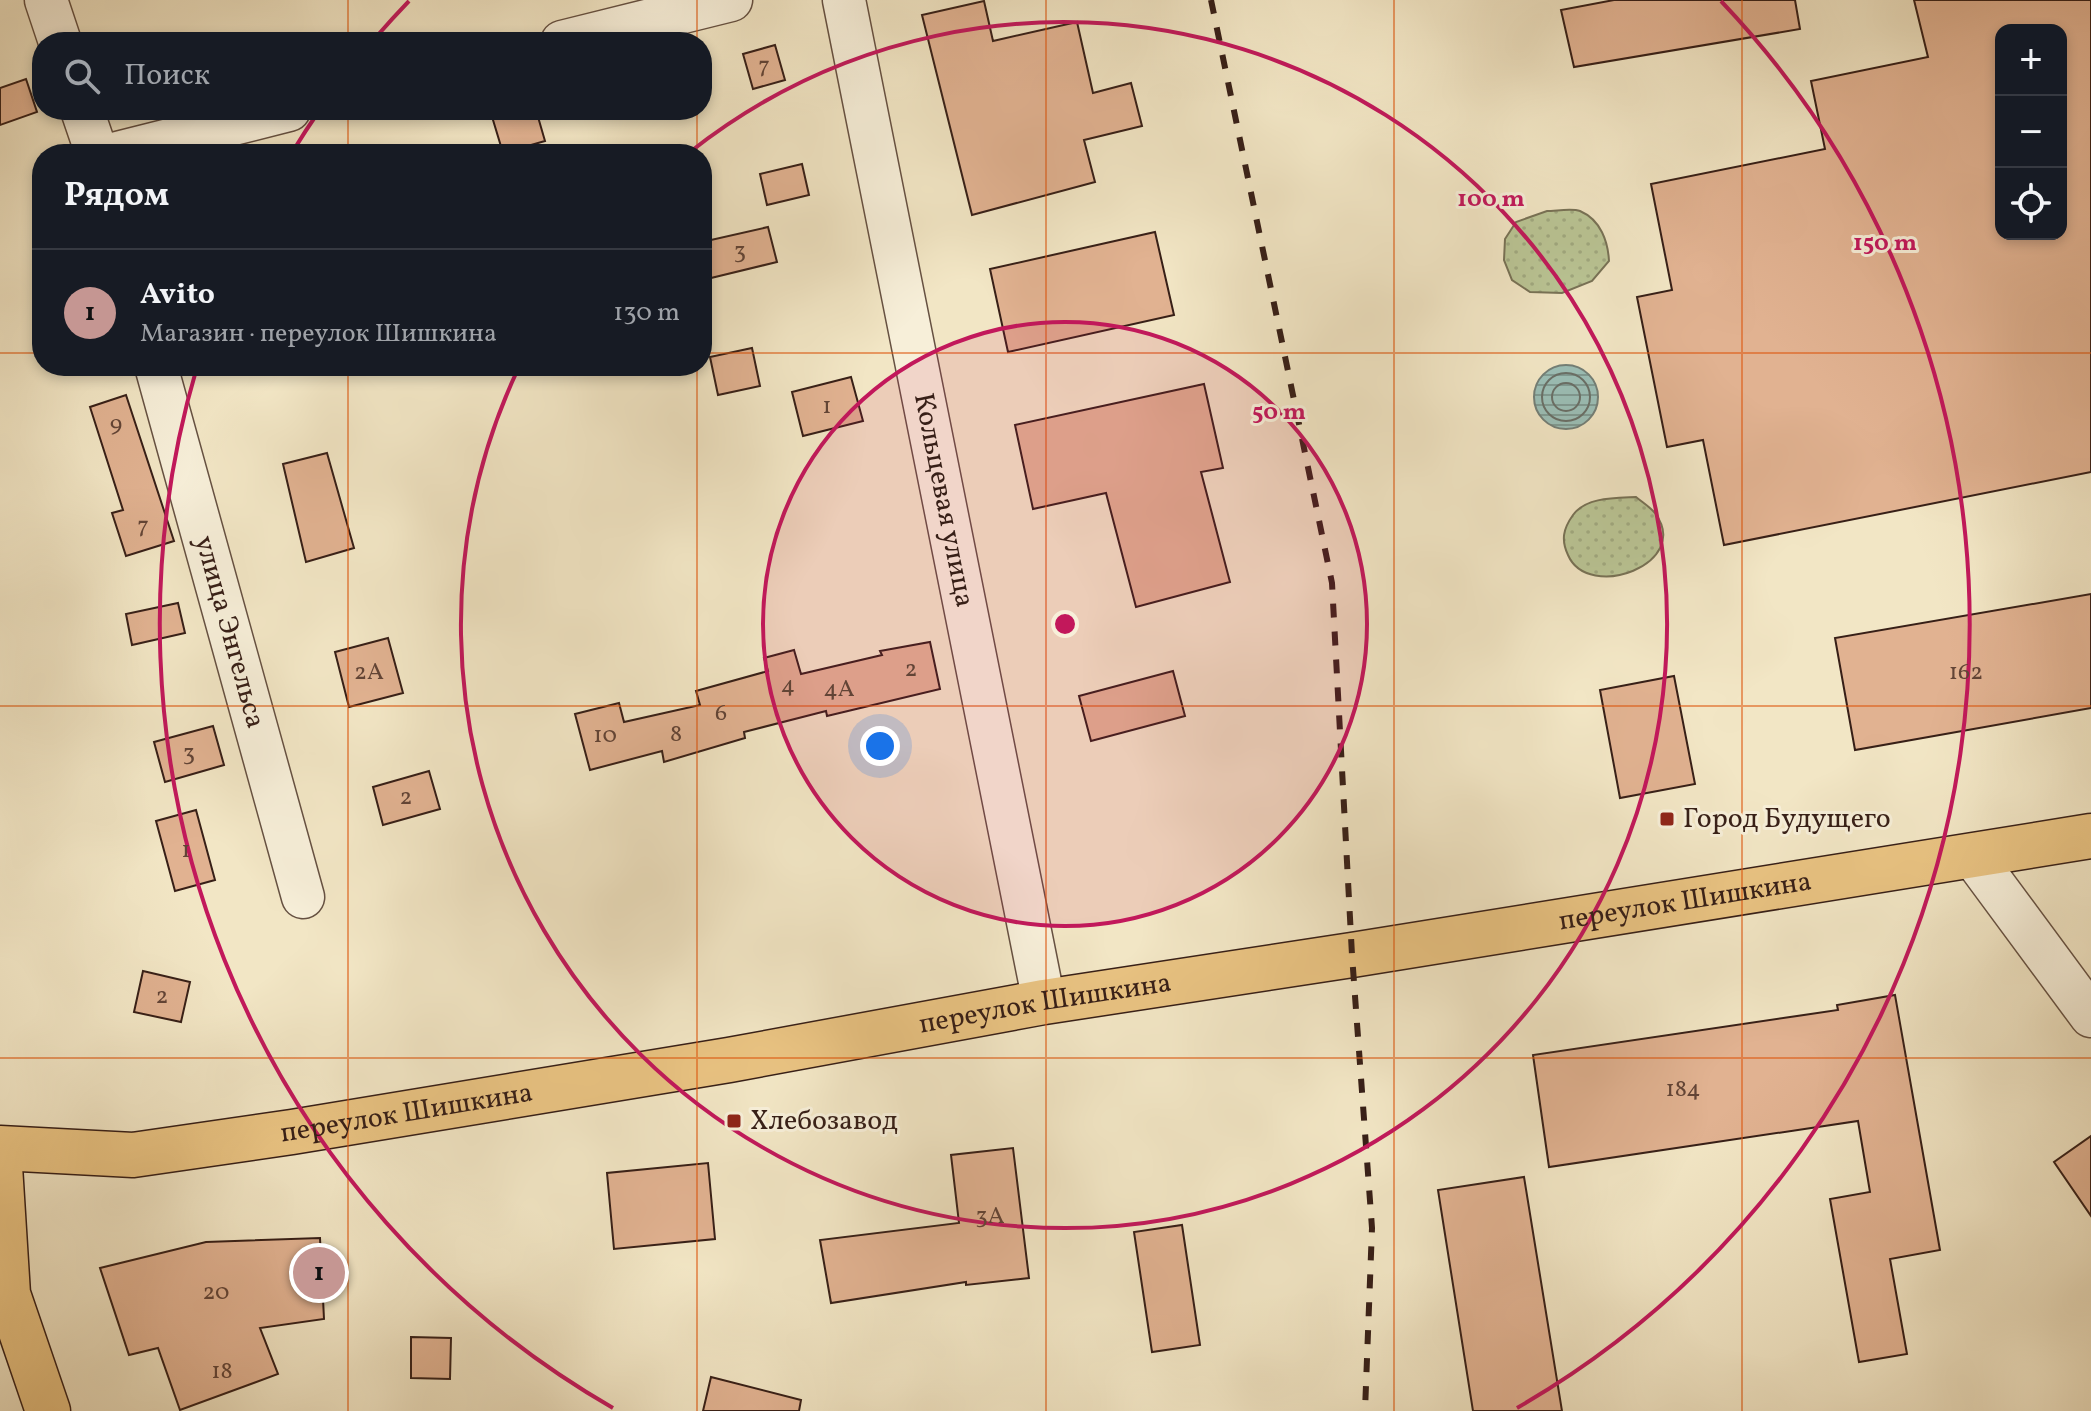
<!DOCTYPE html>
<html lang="ru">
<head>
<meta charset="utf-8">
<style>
  :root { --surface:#171b24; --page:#20242c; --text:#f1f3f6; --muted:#9ea1a6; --line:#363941; --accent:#c59692 }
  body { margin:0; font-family:Vollkorn,serif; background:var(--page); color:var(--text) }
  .controls { position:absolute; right:24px; top:24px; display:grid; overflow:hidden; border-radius:16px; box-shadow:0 4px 12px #0003 }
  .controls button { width:72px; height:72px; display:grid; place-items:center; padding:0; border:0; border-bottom:2px solid var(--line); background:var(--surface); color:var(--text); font:40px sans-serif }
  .you { position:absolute; left:880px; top:746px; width:28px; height:28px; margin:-20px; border:6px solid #fff; border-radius:50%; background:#1a73e8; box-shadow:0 0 0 12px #1a73e833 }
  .badge { display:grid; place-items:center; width:52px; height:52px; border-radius:50%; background:var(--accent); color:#111; font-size:26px; font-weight:700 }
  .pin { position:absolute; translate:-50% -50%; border:4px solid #fff; box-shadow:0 2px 8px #0006 }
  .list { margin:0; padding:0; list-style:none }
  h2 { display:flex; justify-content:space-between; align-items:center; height:104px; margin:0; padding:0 32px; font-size:34px }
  h2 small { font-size:26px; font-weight:400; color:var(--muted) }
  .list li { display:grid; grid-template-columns:52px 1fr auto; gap:24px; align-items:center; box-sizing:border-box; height:128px; padding:0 32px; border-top:2px solid var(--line) }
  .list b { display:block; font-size:30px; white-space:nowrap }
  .list p { margin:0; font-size:26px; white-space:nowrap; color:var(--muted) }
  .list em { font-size:26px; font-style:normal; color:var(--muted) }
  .icon { flex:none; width:44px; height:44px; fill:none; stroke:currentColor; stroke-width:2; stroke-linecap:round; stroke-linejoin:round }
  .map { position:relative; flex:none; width:2091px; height:1411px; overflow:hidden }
  .search { position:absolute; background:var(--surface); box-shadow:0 4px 12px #0003; left:32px; top:32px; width:680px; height:88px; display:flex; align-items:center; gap:20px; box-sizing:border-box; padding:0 28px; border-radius:32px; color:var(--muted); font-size:30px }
  .panel { position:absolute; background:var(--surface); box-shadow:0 4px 12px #0003; left:32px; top:144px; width:680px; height:232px; border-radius:32px }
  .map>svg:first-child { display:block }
</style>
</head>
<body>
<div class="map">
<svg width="2091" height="1411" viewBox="0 0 2091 1411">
  <defs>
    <pattern id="grass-dots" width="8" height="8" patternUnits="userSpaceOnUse" patternTransform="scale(2)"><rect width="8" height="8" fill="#bac595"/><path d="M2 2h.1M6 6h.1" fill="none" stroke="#a0a980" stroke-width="1.8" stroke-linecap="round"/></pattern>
    <pattern id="water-rules" width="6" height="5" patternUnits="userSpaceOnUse" patternTransform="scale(2)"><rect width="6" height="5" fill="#9bbfb7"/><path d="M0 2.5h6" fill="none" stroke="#7f9b94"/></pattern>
  </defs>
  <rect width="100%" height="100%" fill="#f2e6c5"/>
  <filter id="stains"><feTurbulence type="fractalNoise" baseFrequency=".0025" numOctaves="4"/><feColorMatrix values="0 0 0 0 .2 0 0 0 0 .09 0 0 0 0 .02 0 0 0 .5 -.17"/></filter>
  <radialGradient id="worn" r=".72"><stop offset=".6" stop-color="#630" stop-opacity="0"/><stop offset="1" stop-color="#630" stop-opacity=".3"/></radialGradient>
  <!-- grass -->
  <g fill="url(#grass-dots)" stroke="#787256" stroke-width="2">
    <path d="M1547,211C1556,211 1572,208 1580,211C1601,220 1608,242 1609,261L1592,281L1562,293L1530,292L1512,280L1504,260L1505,239L1516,222Z"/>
    <path d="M1636,497C1642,502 1650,507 1655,513C1693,564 1588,602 1568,555C1561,540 1563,529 1573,515C1586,497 1615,498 1636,497Z"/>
  </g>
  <!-- water -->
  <circle fill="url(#water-rules)" stroke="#737f77" stroke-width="2" cx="1566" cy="397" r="32"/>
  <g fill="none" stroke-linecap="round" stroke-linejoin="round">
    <!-- shore -->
    <g stroke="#696f67" stroke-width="2">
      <circle cx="1566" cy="397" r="24"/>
      <circle cx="1566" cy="397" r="14"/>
    </g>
  </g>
  <!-- building -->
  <g fill="#e1b291" stroke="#371f17" stroke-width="2" fill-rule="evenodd">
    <path d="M1614,0H1795L1800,29L1574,67L1561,10Z"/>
    <path d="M1914,0H2091V472L1724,545L1703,440L1667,447L1637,297L1672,290L1651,184L1825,149L1811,81L1928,57ZM2001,30H2061V234H2001Z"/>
    <path d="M984,1L993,41L1077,22L1093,93L1131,83L1142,126L1084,140L1095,182L972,215L922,15Z"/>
    <path d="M775,45L785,80L753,89L743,54Z"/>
    <path d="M26,79L37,112L0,125V88Z"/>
    <path d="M490,110H536L545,141L503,153Z"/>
    <path d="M802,164L809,195L767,205L760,174Z"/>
    <path d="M768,227L777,262L711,278L702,242Z"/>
    <path d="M1155,232L1174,315L1008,352L990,269Z"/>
    <path d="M752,348L760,386L718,395L710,357Z"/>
    <path d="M851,377L863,421L803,436L792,392Z"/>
    <path d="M1204,384L1223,468L1201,472L1230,582L1136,607L1106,493L1033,509L1015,425Z"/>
    <path d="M126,395L174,541L126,556L112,513L123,510L90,407Z"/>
    <path d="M327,453L354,548L306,562L283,464Z"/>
    <path d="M2091,594V708L1855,750L1835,638Z"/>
    <path d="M178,603L185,633L132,645L126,614Z"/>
    <path d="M388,638L403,693L349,707L335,652Z"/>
    <path d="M930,642L940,689L827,716L826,711L744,732L745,738L664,762L662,751L590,770L575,714L619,703L624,722L700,705L696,691L768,671L764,658L794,650L801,674L882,655L880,651Z"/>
    <path d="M1173,671L1185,716L1091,741L1079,696Z"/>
    <path d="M1674,676L1695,784L1620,798L1600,690Z"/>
    <path d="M213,726L224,765L165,782L154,742Z"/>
    <path d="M429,771L440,809L383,825L373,787Z"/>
    <path d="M196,810L215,880L175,891L156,821Z"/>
    <path d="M143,971L190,982L181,1022L134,1012Z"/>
    <path d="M1895,995L1940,1250L1890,1259L1907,1354L1859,1362L1830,1199L1870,1192L1858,1121L1549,1167L1533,1055L1838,1010L1837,1005Z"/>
    <path d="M2091,1136V1216L2054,1162Z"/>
    <path d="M1013,1148L1029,1278L966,1285V1282L831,1303L820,1240L959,1223L951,1155Z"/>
    <path d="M708,1163L715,1239L614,1249L607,1173Z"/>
    <path d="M1524,1177L1562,1411H1473L1438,1190Z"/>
    <path d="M1182,1225L1200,1345L1152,1352L1134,1232Z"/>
    <path d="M320,1238L324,1319L260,1328L278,1374L180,1410L158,1348L129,1355L100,1268L206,1242Z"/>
    <path d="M411,1337L451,1338L450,1379L411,1378Z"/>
    <path d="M711,1377L801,1400L799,1411H703Z"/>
  </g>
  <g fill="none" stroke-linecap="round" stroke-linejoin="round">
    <defs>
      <g id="minor">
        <path d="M46,0L60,42"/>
        <path id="s1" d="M844,0L1044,1002"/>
        <path d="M562,42L731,0"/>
        <path d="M82,110L97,154"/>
        <path d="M113,154L289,110"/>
        <path id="s2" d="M156,366L303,897"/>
        <path d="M1972,855L2091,1016"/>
      </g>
      <g id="major">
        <path id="s3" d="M0,1148L133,1155L292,1132L729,1060L1044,1002L1352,955L2091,836"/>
        <path d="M0,1166L8,1294L48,1411"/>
      </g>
    </defs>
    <!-- minor casing -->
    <use href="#minor" stroke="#665142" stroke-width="45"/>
    <!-- major casing -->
    <use href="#major" stroke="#371f17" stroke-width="47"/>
    <!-- minor -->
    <use href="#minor" stroke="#f7efd9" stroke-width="42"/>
    <!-- major -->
    <use href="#major" stroke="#e9c382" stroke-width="44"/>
    <!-- rail -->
    <path stroke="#371f17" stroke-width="6" stroke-dasharray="14 14" stroke-linecap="butt" d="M1211,0L1332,583L1352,955L1372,1228L1365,1411"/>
  </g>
  <!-- grid -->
  <path fill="none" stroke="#df560d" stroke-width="2" stroke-opacity="0.55" d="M348,0V42M697,0V42M1046,0V1411M1394,0V1411M1742,0V1411M348,110V154M697,110V154M0,353H42M702,353H2091M348,366V1411M697,366V1411M0,706H2091M0,1058H2091"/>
  <!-- distance rings -->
  <circle cx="1065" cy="624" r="302" fill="#c2185b" fill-opacity=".12"/>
  <g fill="none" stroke="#c2185b" stroke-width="4">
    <circle cx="1065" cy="624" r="302"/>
    <path d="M690 152A603 603 0 1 1 518 369"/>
    <path d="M613 1408A905 905 0 0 1 197 367M293 151A905 905 0 0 1 319 111M377 36A905 905 0 0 1 409 1M1721 1A905 905 0 0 1 1517 1408"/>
  </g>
  <!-- markers -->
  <g fill="#8f2418" stroke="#f7efd9" stroke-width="3">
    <rect x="1659" y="811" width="16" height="16" rx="4"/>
    <rect x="726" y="1113" width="16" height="16" rx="4"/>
  </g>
  <g text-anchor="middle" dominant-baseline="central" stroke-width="6" stroke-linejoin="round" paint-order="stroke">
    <!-- number labels -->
    <g font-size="24" fill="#624436">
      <text x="764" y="67">7</text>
      <text x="740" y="252">3</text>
      <text x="827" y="407">1</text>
      <text x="116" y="425">9</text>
      <text x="143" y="527">7</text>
      <text x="911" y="670">2</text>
      <text x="369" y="673">2А</text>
      <text x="1966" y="673">162</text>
      <text x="788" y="686">4</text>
      <text x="839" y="690">4А</text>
      <text x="721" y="714">6</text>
      <text x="676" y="735">8</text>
      <text x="605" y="736">10</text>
      <text x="189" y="754">3</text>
      <text x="406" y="798">2</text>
      <text x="186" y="851">1</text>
      <text x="162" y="997">2</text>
      <text x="1683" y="1090">184</text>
      <text x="990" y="1217">3А</text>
      <text x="216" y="1293">20</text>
      <text x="222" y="1372">18</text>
    </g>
    <!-- street labels -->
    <g font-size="28" fill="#371f17" stroke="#f7efd9">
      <text stroke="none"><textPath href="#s1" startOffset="510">Кольцевая улица</textPath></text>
      <text stroke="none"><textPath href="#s2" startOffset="276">улица Энгельса</textPath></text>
      <text stroke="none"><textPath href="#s3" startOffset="1706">переулок Шишкина</textPath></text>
      <text stroke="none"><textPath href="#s3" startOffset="1058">переулок Шишкина</textPath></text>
      <text stroke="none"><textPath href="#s3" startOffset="410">переулок Шишкина</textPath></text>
    </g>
    <!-- poi labels -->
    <g font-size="28" fill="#371f17" stroke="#f7efd9" text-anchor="start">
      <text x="1683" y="819">Город Будущего</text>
      <text x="750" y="1121">Хлебозавод</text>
    </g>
  </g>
  <circle cx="1065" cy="624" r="12" fill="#c2185b" stroke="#f7efd9" stroke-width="4"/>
  <g font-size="24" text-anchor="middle" font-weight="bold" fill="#c2185b" stroke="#f7efd9" stroke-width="6" stroke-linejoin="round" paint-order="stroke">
    <text x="1491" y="206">100 m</text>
    <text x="1885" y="250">150 m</text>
    <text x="1279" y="419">50 m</text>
  </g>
  <rect width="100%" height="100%" filter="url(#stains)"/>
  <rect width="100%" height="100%" fill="url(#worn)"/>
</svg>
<div class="controls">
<button>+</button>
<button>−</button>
<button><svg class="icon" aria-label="locate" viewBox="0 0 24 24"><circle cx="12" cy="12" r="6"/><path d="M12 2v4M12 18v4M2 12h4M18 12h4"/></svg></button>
</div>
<div class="you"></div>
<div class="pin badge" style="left:319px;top:1273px">1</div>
<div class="search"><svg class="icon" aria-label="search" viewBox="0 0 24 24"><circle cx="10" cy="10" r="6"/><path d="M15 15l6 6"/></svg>Поиск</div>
<section class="panel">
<h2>Рядом<small></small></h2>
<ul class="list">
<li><span class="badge">1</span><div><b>Avito</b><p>Магазин · переулок Шишкина</p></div><em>130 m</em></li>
</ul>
</section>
</div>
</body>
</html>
